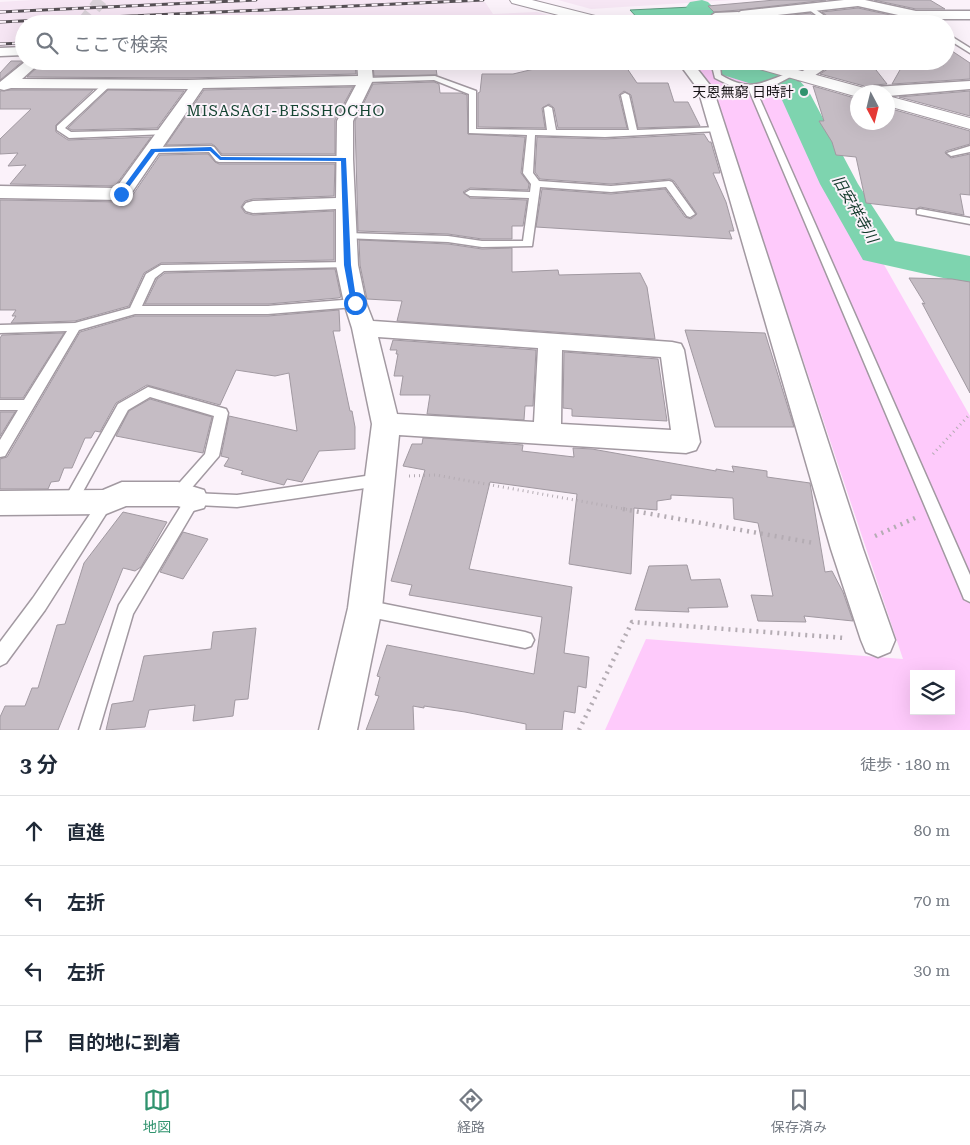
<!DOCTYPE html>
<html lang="ja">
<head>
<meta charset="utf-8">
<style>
  :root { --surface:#fff; --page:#f6f6f7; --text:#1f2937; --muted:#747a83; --line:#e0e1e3; --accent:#30936e }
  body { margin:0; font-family:"Roboto Serif","Noto Sans JP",serif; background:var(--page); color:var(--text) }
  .controls { position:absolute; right:15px; bottom:15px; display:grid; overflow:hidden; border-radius:0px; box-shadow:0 5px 20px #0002 }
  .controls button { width:45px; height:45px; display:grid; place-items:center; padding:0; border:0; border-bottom:1px solid var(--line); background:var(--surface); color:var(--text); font:25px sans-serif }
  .compass { position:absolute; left:850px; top:85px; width:45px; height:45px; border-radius:50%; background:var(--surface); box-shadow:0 5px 20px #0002; rotate:173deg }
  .stop { position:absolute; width:15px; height:15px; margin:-11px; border:4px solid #1a73e8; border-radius:50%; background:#fff }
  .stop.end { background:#1a73e8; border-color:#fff; box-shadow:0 1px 5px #0008 }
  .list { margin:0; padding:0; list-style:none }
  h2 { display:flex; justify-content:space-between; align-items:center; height:65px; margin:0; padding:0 20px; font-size:21px }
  h2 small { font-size:16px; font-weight:400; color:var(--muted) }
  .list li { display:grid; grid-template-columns:32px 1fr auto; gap:15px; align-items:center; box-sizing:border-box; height:70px; padding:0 20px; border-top:1px solid var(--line) }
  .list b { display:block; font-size:19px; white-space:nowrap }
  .list em { font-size:16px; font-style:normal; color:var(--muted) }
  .icon { flex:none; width:28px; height:28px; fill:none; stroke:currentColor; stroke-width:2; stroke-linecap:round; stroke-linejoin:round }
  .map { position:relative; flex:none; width:970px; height:730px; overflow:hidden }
  .search { position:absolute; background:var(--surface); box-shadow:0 5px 20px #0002; left:15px; right:15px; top:15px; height:55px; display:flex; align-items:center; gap:12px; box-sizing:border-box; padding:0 18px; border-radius:28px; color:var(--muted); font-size:19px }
  .sheet { height:345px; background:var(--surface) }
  nav { display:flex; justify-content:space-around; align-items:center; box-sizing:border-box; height:70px; border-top:1px solid var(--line); background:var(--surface); font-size:14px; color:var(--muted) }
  nav a { display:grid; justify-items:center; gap:2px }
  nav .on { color:var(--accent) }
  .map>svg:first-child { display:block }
</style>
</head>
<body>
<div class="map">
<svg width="970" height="730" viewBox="0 0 970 730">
  <rect width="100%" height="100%" fill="#fbf2fa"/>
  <!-- built -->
  <g fill="#f6e6f4">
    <path d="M32,0H479L485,2L493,14L537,12L580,24H24V48L0,49V2Z"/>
    <path d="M558,0H733L591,9Z"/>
  </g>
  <!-- green -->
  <path fill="#fecafb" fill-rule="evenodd" d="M697,61L783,87L970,416V730H605L646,639L903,659L713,90L697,72ZM914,674H951V711H914Z"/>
  <!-- water -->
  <path fill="#7ed4af" stroke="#5f9a81" d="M692,7L709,24H643L630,10Z"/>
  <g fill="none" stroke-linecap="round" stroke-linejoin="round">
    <!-- river -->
    <g fill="#7ed4af" fill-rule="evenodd">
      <path d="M702,0L708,2L730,24H702L686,7L690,2Z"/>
      <path d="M712,61C731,61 769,62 780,78L787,77L798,79L808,90L858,184L895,241L970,256V284L863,260L820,184L782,100L772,87L765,88L713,72L709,66Z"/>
    </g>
  </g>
  <!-- building -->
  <g fill="#c5bcc4" stroke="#a199a1">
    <path d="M775,0H826L739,10L714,12L708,6Z"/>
    <path d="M874,0H930L945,9H916Z"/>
    <path d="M858,8L918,21L921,24H838L822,12Z"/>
    <path d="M810,13L825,24H728L722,19H737L741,21Z"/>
    <path d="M946,47L970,63V79L892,84L905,61H946Z"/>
    <path d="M11,61H23L0,80V73Z"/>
    <path d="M44,61H248L244,69L351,63V66H355L356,74L187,78L27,77Z"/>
    <path d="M568,61H622L637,83H668L674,102H688L700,126L638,128L631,95L624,91L619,95L627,128H558L554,108L549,104L542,108L545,128L478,127V93L480,92L482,74H513Z"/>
    <path d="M777,61H815L803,69Z"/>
    <path d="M834,61H869L887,84L874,85L867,89L864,86L820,74L834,65Z"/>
    <path d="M435,62L437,75L374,76L373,65Z"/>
    <path d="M434,82L439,84L440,93H461L467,95L468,134L525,137L521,173L529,184L528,190L470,188L463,192L470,198L527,200L523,226H512V239H482L448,234L358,231L355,121L373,84Z"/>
    <path d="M813,86L858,99V122H888V108L970,131V144L946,151L945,153L951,158L970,154V195L960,194L964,215L920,207L916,209L866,203L856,157L836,155L832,142L819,121H824Z"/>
    <path d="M353,87L335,120V154H222L215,146L212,144L166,145L204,90Z"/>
    <path d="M11,90H93L56,125V132L68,140L151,137L115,186L10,184L26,165L8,166L18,153L0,154V139L31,109H0V91Z"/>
    <path d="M108,90L184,91L157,128L72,130L68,128Z"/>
    <path d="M970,91V116L899,97Z"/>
    <path d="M704,134L709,142H711L720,173H713L726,202L734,231H729L732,239L536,227L542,189L611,194L665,189L685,217L691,219L697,214L674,181L670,179L611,184L540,179L535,172L537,137L605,139Z"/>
    <path d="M208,154L215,162L219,164H335L334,196L253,199L245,201L241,207L245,213L253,215L334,211V260L161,263L144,273L129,306L75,321L11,323L16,316H12L16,310H0V200L122,202L130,199L160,155Z"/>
    <path d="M359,240L448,244L482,249L512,248V272L558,270L559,275L640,273L647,287L655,339L397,321L402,301L367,299L360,265Z"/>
    <path d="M335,269L341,297L338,298L268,304H145L157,279L165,273Z"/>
    <path d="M909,278L952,279L970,282V393L922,303L925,304Z"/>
    <path d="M339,310L340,331H333L350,411H352L355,427V449L319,451L302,482L287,479L284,485L241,474L243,471L224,466L229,458L221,456L229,416L297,431L289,373L275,376L236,370L220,405L147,385L116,403L100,432L95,431L91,438H85L72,468H64L59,481L51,482L48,489H0V459L7,457L80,332L135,316H268Z"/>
    <path d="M685,330L765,333L794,427H715Z"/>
    <path d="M64,333L23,398H0V338L2,335Z"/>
    <path d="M393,340L536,350L533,406H525L524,420L427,414L430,395H400L403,376H394L398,354H396L397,350H390Z"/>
    <path d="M564,352L658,359L667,421L572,416V409L563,408Z"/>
    <path d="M150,399L212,417L203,453L116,436L129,411Z"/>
    <path d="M0,412H15L0,436Z"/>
    <path d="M423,438L523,445L522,451L574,457L573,448L592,449L716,471V469L734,472L732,466L767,471V477L810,483L825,572L832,571L843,592L853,621L804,616L806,622L758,621L751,595L773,596L758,523L734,519L733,498L671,495V499L657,501V510L634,508L631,574L569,564L577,494L490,482L469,569L572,587L564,653L589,657L586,688L578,686L575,713L564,711L562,730H526V724L465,712L424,706V708L413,706L414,730H366L379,696L375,695L380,677L377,676L387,645L534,674L542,617L409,595L412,585L391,581L425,470L403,466L412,444H422Z"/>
    <path d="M123,512L167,522L141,567L135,571L123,568L58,730H0V717L5,706H25L32,688H38L57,625L65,624L84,563Z"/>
    <path d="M183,532L208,539L183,579L160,572Z"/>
    <path d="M687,565L691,580L720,579L728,607L688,608L689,612L635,610L649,566Z"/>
    <path d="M256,628L248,699L235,700L233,716L193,721L195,705L149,710L145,727L106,730L112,704L133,701L144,656L211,649L213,632Z"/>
  </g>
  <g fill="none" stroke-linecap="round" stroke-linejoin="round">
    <!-- minor-tunnel -->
    <path stroke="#d9d1d8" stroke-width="13" stroke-dasharray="13 7" stroke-linecap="butt" d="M82,24L101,0"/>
    <defs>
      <g id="service">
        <path d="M810,6L812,7L836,24H828L808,9Z"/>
        <path d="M738,12L744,15L741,17H715L712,15L715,13Z"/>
        <path d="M916,13L918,14L933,24H925L914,16Z"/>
        <path d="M946,33L970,48V53L946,38Z"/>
        <path d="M718,61H726L720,67L721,75C752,94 763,81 792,72L796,74L775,85L756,90L970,575V602L964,599L962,594L749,90L735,88L715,78L712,66Z"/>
        <path d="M435,76L476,91V129L547,130L544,108L548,106L552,108L556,130H629L621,95L625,93L629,95L637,130L721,127V131H718L605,137L535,135L533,173L539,181L611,186L669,181L672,182L695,214L690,217L687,216L666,187L611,192L540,187L532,246L482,247L448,242L343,238L342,236L347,233L448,236L482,241H523L529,198L470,196L465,193L470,190L530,192L531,184L523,173L527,135L469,133V94L434,80L366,82L362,80L366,78Z"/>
        <path d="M104,83L111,85L65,128L71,132L164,130H167V134L69,138L57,130V126Z"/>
        <path d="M211,146L214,147L221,156H344L348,159L344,162H219L216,161L209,152L153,153L149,150L153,147Z"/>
        <path d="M970,146V152L951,156L947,153Z"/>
        <path d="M920,209L970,218V224L917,214V210Z"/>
        <path d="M347,262L352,265L351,267L164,271L155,278L142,306H268L355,299L361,303L355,307L268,314H135L79,330L5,456L0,457V440L18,410H0V400H24L67,331L0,333V325L75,323L130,308L146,274L161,265Z"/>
        <path d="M148,387L226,409L228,413L219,456L183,498L178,500L173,498L171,494L173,490L205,454L214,416L150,397L128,410L75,506L70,508L65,506L63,502L65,498L118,404Z"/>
        <path d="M379,474L384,476L386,480L384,484L379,486L237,507L197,505L133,614L99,730H79L119,605L188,495L193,493L237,495Z"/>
        <path d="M106,496L111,498L113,502L111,506L45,610L6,663L0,666V642L33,598L101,498Z"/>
        <path d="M365,600L525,632L531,634L534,640L531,646L525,648L365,616L359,614L357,608L359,602Z"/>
      </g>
      <g id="minor">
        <path d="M844,0H865L916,11H970V19H916L858,6L741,19L735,15L741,11Z"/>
        <path d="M24,47V55L0,56V48Z"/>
        <path d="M26,61H42L22,79L187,80L358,76L357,61H371L373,80L353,121V159L358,265L366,303L373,321L672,342L681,344L684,350L700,442L696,450L686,453L399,435L382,608L357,730H319L348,608L372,424L352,328L344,303L336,265V209L253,213L246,211L243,207L246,203L253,201L336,198L337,121L356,85L203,88L128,198L121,200L0,198V186L116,188L188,89L11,88L4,90L0,89V82ZM378,337L538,348L534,422L397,414ZM562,350L661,357L671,430L561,424Z"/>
        <path d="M681,61H695V66L713,89L863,549L895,640L890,652L878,657L866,652L861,640L831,549L698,89L681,66Z"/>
        <path d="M819,61H832L833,63L808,80H798L796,77L798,74Z"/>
        <path d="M970,81V89L888,96V92H866L869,89L874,87Z"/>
        <path d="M122,482H178L204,490L208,499L204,508L193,511L178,506H126L106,514L0,515V491L103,490Z"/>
      </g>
      <g id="secondary">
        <path d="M510,0H532L615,21L617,24H593L512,3Z"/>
        <path d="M739,61H765L864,88L866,92H858V97L742,64Z"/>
        <path d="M888,96L970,118V129L888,106Z"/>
      </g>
    </defs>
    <!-- service casing -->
    <use href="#service" stroke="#a299a1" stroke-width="3"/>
    <!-- minor casing -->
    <use href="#minor" stroke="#a299a1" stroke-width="3"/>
    <!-- secondary casing -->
    <use href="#secondary" stroke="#a299a1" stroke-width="2"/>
    <!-- path-far2 -->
    <path stroke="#b4acb3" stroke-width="2" stroke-dasharray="0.5 2" stroke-linecap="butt" d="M921,61L945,66"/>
    <!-- path-far1 -->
    <g stroke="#b4acb3" stroke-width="3" stroke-dasharray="1 4" stroke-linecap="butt">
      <path d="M933,454L970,414"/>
      <path d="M409,476L436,475L630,510"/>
    </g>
    <!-- path -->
    <g stroke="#b4acb3" stroke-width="4.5" stroke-dasharray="2 5" stroke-linecap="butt">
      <path d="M623,509L814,543"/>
      <path d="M875,536L915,518"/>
      <path d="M579,730L632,622L845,638"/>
    </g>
    <!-- service -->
    <use href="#service" fill="#fff" fill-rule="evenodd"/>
    <!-- minor -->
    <use href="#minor" fill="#fff" fill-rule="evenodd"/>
    <!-- secondary -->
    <use href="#secondary" fill="#fff" fill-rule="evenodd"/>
    <defs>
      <g id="rail">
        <path d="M0,12L256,0"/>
        <path d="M0,22L483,0"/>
        <path d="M0,44L24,43"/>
      </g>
    </defs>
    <!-- rail casing -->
    <use href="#rail" stroke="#565055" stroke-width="3"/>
    <!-- rail -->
    <use href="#rail" stroke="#fbf2fa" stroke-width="2" stroke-dasharray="6" stroke-linecap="butt"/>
  </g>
  <!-- route -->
  <path fill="#1a73e8" d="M211,147L221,157L346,158L351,265L357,305L351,303L344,265L341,161L220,160L210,151L155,152L123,195L118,194L151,149Z"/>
  <!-- markers -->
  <circle fill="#30936e" stroke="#fbf2fa" stroke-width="2" cx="804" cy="92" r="5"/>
  <g text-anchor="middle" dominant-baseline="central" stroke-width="4" stroke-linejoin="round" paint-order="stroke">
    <!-- far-poi labels -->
    <g font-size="14" fill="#181417" stroke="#fbf2fa" text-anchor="end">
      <text x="794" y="92">天恩無窮 日時計</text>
    </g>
    <!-- far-neighbourhood labels -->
    <g font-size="15" letter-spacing="1" fill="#154432" stroke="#fbf2fa">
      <text x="286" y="111">MISASAGI-BESSHOCHO</text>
    </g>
    <!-- far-water labels -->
    <g font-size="15" font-style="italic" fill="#12392a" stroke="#fbf2fa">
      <text transform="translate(855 209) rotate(60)">旧安祥寺川</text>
    </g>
  </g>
</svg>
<div class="controls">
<button><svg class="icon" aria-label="layers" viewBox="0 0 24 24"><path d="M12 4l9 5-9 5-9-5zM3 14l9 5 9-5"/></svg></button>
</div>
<svg class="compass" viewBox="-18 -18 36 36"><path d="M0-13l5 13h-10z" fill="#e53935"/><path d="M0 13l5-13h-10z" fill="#747a83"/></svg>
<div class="stop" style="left:355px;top:303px"></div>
<div class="stop end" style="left:121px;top:194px"></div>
<div class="search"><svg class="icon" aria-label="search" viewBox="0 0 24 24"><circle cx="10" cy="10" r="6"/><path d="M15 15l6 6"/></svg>ここで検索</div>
</div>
<section class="sheet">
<h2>3 分<small>徒歩 · 180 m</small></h2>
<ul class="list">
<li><svg class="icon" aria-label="ahead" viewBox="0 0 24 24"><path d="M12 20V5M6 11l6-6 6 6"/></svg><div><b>直進</b></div><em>80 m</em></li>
<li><svg class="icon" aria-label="left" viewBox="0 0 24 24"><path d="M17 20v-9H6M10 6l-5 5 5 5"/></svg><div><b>左折</b></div><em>70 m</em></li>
<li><svg class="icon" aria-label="left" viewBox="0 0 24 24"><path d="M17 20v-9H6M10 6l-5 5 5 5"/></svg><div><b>左折</b></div><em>30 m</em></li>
<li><svg class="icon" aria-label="arrive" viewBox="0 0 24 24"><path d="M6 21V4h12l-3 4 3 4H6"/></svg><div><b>目的地に到着</b></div></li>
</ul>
</section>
<nav>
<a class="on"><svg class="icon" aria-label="map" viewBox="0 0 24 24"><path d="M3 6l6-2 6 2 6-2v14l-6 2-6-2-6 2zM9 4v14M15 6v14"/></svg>地図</a>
<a><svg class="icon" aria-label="directions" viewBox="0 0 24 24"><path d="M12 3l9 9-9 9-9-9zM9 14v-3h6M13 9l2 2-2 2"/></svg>経路</a>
<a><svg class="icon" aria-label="saved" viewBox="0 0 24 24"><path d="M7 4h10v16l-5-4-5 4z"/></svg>保存済み</a>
</nav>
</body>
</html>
